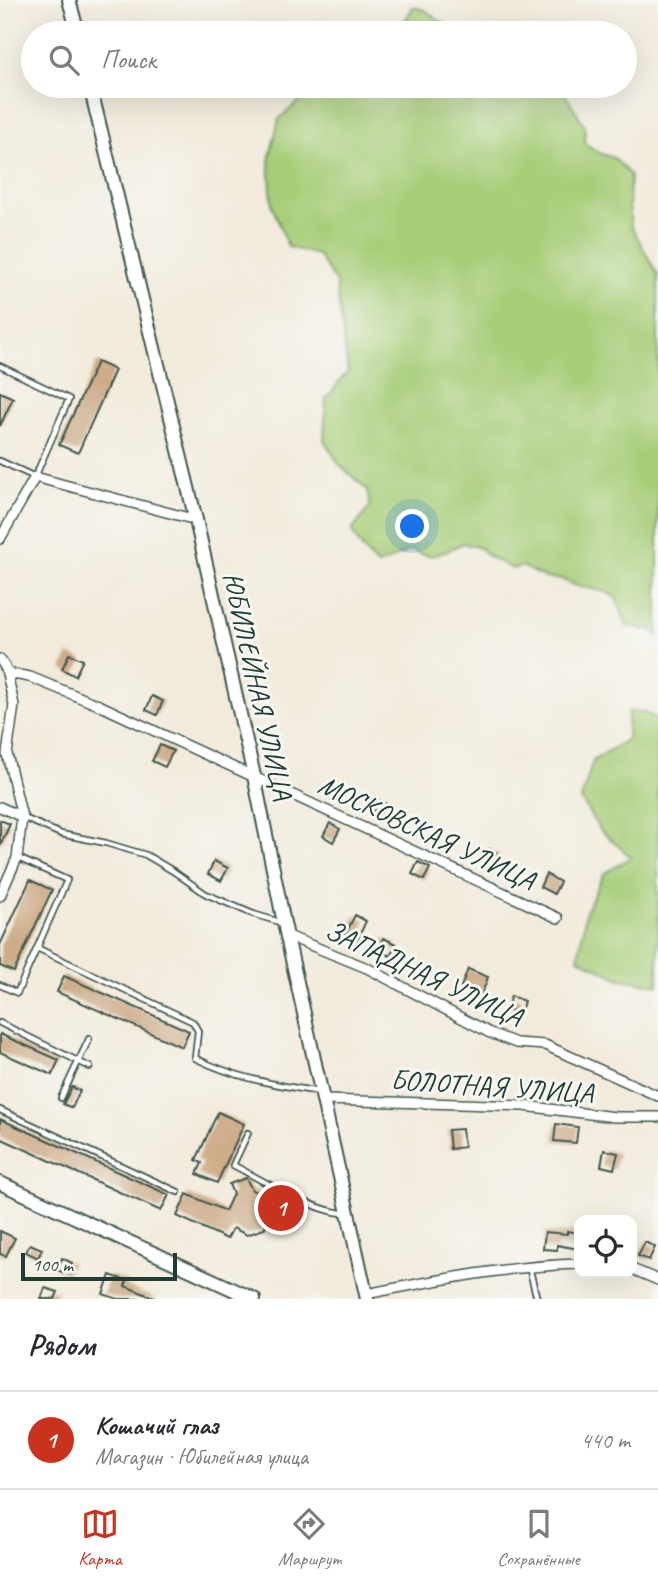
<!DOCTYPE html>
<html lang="ru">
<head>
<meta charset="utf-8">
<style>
  :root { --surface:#fff; --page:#f7f7f7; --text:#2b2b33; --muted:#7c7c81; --line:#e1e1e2; --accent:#c8321e }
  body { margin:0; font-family:Caveat,sans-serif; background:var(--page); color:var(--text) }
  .controls { position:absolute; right:21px; bottom:21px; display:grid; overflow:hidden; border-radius:14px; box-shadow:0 7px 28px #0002 }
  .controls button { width:63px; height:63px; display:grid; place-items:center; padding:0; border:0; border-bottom:2px solid var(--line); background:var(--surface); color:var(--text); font:35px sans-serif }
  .scale { position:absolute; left:21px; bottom:18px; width:156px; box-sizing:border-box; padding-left:7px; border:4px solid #1f3d34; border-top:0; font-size:19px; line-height:24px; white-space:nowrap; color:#1f3d34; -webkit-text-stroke:5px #f6f6f2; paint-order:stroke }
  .you { position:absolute; left:413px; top:527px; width:24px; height:24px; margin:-18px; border:5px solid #fff; border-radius:50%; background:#1a73e8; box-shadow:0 0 0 10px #1a73e833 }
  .badge { display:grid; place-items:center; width:46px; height:46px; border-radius:50%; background:var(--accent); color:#fff; font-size:23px; font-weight:700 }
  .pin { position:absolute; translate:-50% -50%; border:4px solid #fff; box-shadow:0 2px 7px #0006 }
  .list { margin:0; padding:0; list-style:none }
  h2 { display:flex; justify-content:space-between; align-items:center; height:91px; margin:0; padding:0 28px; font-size:30px }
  h2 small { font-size:23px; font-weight:400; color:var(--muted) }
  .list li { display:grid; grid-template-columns:46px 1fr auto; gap:21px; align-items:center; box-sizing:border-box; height:98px; padding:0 28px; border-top:2px solid var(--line) }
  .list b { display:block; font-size:26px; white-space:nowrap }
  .list p { margin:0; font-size:23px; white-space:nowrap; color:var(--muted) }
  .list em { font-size:23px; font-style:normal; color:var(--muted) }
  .icon { flex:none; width:38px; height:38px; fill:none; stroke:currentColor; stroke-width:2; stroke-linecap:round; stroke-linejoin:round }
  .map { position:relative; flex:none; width:658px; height:1299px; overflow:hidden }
  .search { position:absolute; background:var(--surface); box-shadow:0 7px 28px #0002; left:21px; right:21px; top:21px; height:77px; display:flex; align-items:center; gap:18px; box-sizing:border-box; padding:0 24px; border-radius:38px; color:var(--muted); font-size:26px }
  .sheet { height:189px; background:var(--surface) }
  nav { display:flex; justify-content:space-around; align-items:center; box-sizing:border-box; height:98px; border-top:2px solid var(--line); background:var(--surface); font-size:19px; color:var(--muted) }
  nav a { display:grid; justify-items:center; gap:4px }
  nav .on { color:var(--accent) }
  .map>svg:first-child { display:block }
</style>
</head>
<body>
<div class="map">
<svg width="658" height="1299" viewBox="0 0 658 1299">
  <rect width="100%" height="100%" fill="#f6f6f2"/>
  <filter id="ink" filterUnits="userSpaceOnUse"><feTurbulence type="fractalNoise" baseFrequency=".0143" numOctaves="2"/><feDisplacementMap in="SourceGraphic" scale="14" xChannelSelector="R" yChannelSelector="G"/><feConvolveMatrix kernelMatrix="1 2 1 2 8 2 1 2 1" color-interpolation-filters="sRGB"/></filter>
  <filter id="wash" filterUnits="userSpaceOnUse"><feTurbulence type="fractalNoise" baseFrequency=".00686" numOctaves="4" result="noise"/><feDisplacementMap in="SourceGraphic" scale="28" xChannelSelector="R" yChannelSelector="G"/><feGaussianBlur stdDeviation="1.57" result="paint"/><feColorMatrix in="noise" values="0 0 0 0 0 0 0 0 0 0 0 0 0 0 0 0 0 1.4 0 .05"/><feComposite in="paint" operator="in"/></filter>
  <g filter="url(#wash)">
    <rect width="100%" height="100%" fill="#f2ebdb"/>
    <!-- green -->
    <g fill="#a6cd77" stroke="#628556" stroke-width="2">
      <path d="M413,7L425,10L437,19L464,33H393L403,32L405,20Z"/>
      <path d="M316,86H560L585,126V143L599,153L614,158L630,175L629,205L631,226L658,275V636L653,630L627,626L616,598L606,592L574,585L561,579L545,578L522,566L513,569L489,557L480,548L463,543C445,552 432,562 413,550C401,552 390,562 378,565C370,560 355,539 352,531L370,506L367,490L339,464L324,440L326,399L348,371L336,283L318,255L288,247L272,205L269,160L279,119Z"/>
      <path d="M628,712H643L658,719V985L620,979L578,958L586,911L604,874L631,857L599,829L581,799L593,761L627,739Z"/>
    </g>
    <g id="blocks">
      <!-- building -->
      <g fill="#ceac88">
        <path d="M97,362L115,370L78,453L59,445Z"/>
        <path d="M0,392L13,398L0,426Z"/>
        <path d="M69,654L83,660L75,676L62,669Z"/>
        <path d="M152,696L163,701L157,715L146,710Z"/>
        <path d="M160,745L173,751L165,767L152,761Z"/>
        <path d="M375,798L386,804L380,814L369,808Z"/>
        <path d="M0,820L10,824L0,846Z"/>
        <path d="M330,823L340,829L333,842L323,836Z"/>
        <path d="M489,849L500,855L494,867L483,862Z"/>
        <path d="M214,861L228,868L221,881L208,874Z"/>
        <path d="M418,862L430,868L424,880L412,874Z"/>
        <path d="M546,874L560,882L554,894L540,887Z"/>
        <path d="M30,880L52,890L14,972L0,966V945Z"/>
        <path d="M355,915L366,921L357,941L345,935Z"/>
        <path d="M383,938L396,944L390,956L378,950Z"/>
        <path d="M468,969L488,977L481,996L461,987Z"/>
        <path d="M64,976L189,1031L182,1047L57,992Z"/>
        <path d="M511,996L524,1001L520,1014L507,1009Z"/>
        <path d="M0,1034L59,1060L52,1075L0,1052Z"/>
        <path d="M72,1087L80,1091L72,1108L63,1104Z"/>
        <path d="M218,1112L244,1124L217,1183L197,1174L202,1163L196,1160Z"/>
        <path d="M0,1119L169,1195L161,1211L0,1138Z"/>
        <path d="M556,1124L578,1127L576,1143L554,1141Z"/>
        <path d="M462,1129L464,1147L450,1149L448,1130Z"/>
        <path d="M604,1150L618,1153L614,1169L601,1166Z"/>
        <path d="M246,1178L252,1190L289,1205L282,1218L271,1213L264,1229L247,1235L233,1228L227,1239L177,1216L187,1194L225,1211L233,1194L229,1184Z"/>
        <path d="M0,1231L15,1238L6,1256L0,1254Z"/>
        <path d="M567,1231L579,1233V1249L557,1245V1250L543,1249L545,1232L567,1234Z"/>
        <path d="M645,1242L655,1247L649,1260L638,1256Z"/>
        <path d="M30,1244L42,1249L38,1258L26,1252Z"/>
        <path d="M62,1258L72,1263L67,1274L57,1270Z"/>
        <path d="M110,1275L127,1281L125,1286L157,1299H118L103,1294Z"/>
        <path d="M45,1288L58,1292L55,1299H41Z"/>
      </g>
    </g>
  </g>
  <g filter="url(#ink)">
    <use href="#blocks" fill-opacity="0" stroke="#3f574d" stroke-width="2"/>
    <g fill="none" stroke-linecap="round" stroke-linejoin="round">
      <defs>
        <g id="lane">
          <path d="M0,366L69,399L35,477L0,461"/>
          <path d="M24,818L61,834L106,843L146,855L173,871L206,894L253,914L283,923"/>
          <path d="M18,858L67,880L37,948"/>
          <path d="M0,985L17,993L37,948L193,1022L198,1031L195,1058C235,1078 276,1085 320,1092"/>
          <path d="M0,1023L90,1067"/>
          <path d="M61,1098L89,1039"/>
          <path d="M0,1110L178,1192"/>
          <path d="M248,1133L233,1165C260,1179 320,1215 348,1213"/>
          <path d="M529,1267L537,1299"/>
        </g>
        <g id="street">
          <path d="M0,539L35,477L196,520"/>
          <path d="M0,659L6,669L14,705L7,754L22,817L17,858L0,896"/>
          <path d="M7,673L30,677L101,706L558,918"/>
          <path d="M0,807L22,817"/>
          <path d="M288,936L367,968L490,1033L516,1043L545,1045L658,1096"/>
          <path d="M324,1100L524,1106L615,1117H658"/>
          <path d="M632,1269L658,1280"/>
          <path d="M366,1294C437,1280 507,1266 579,1264"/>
        </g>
        <g id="secondary">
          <path d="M69,0L78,33"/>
          <path d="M90,86L196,520L254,776L284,923L367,1299"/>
          <path d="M0,1183L254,1299"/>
        </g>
      </defs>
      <!-- lane casing -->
      <use href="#lane" stroke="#3f574d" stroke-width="8"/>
      <!-- street casing -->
      <use href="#street" stroke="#3f574d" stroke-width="12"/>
      <!-- secondary casing -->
      <use href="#secondary" stroke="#3f574d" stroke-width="16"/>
      <!-- lane -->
      <use href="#lane" stroke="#fff" stroke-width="4.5"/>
      <!-- street -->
      <use href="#street" stroke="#fff" stroke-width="9"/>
      <!-- secondary -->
      <use href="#secondary" stroke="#fff" stroke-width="12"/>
    </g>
  </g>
  <g text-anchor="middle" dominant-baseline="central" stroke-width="6" stroke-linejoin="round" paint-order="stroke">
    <!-- street labels -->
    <g font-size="28" fill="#1f3d34" stroke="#f6f6f2">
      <text transform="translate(258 686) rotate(77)">ЮБИЛЕЙНАЯ УЛИЦА</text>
      <text transform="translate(427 832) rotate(25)">МОСКОВСКАЯ УЛИЦА</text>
      <text transform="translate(424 973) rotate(25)">ЗАПАДНАЯ УЛИЦА</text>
      <text transform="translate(492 1086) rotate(4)">БОЛОТНАЯ УЛИЦА</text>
    </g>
  </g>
</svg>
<div class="controls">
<button><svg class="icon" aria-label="locate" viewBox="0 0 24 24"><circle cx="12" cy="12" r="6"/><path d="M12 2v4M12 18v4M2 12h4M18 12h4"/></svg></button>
</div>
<div class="scale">100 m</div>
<div class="you"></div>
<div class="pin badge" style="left:281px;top:1208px">1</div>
<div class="search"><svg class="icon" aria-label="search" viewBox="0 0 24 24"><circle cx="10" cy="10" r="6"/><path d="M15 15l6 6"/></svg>Поиск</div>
</div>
<section class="sheet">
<h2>Рядом<small></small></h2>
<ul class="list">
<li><span class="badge">1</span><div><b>Кошачий глаз</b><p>Магазин · Юбилейная улица</p></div><em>440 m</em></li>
</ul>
</section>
<nav>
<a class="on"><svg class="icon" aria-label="map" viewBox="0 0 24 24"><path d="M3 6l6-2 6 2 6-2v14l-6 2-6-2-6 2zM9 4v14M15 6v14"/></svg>Карта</a>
<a><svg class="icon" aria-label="directions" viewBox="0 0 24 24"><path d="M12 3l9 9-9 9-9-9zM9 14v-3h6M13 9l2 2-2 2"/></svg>Маршрут</a>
<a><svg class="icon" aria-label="saved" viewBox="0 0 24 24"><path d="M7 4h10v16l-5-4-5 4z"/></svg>Сохранённые</a>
</nav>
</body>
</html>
